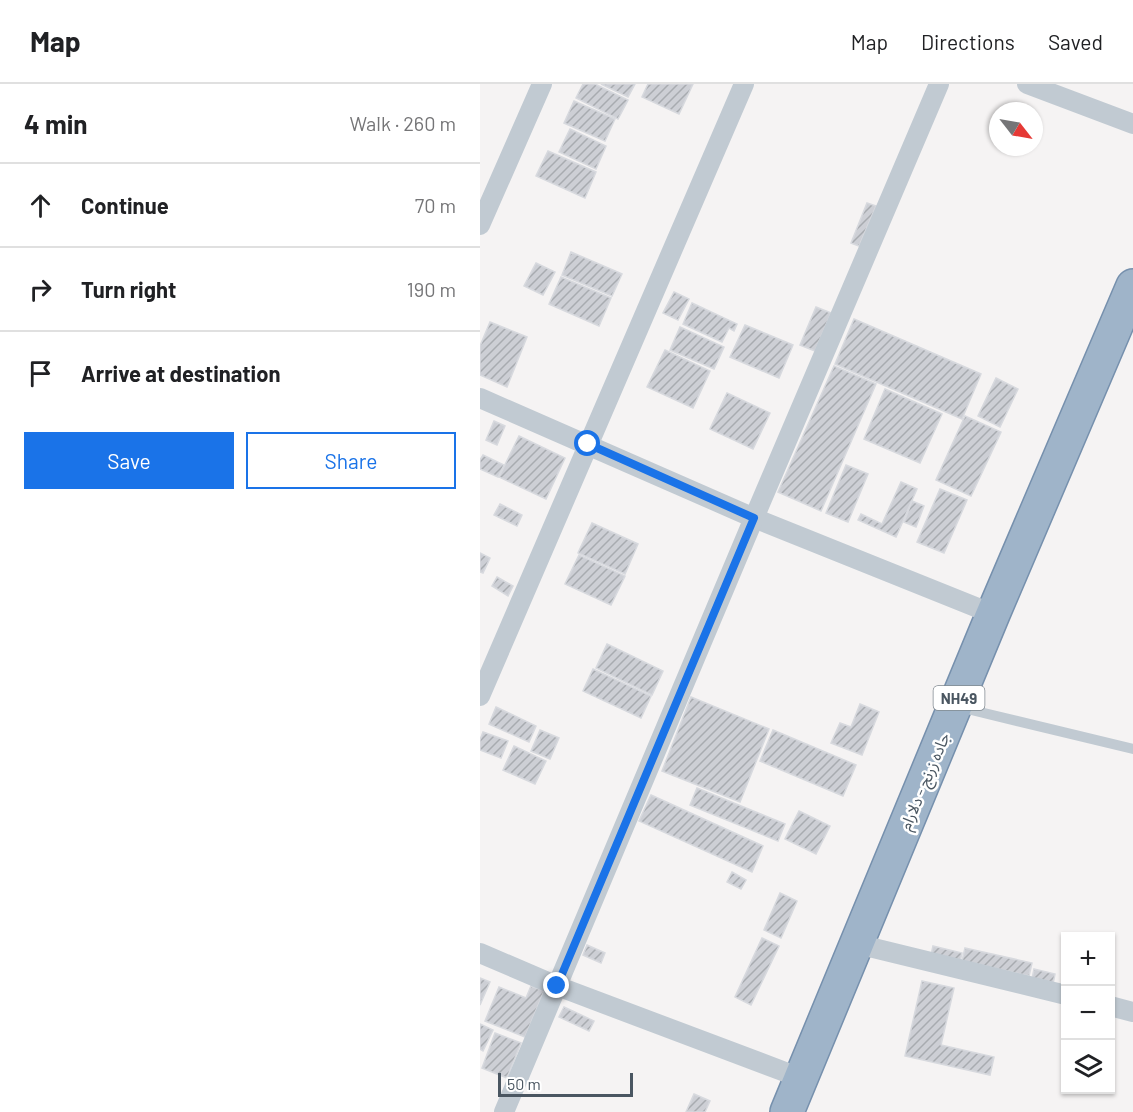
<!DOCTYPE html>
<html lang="en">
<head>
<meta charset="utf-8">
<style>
  :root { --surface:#fff; --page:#f2f2f2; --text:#202124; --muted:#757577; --line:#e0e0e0; --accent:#1a73e8 }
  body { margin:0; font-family:Barlow,"Noto Sans Arabic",sans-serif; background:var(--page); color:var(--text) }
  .controls { position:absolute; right:18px; bottom:18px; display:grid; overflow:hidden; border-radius:0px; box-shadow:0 2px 4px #0004 }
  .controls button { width:54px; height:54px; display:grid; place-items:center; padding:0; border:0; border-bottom:2px solid var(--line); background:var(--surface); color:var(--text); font:30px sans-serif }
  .compass { position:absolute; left:509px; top:18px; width:54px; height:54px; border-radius:50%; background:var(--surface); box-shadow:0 2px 4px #0004; rotate:121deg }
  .scale { position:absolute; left:18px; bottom:15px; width:135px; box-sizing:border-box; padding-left:6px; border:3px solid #4a5661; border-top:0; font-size:16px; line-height:21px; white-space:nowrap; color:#4a5661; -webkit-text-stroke:4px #fff; paint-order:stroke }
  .stop { position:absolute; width:18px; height:18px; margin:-14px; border:4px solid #1a73e8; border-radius:50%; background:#fff }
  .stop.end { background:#1a73e8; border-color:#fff; box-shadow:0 2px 6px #0008 }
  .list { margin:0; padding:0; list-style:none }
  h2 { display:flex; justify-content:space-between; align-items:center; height:78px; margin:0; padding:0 24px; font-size:26px }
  h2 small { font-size:20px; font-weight:400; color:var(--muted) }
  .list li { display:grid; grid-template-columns:39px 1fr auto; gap:18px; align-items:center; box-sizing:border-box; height:84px; padding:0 24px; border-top:2px solid var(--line) }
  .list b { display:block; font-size:22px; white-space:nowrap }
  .list em { font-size:20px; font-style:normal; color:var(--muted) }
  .actions { display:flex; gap:12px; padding:18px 24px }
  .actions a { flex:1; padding:14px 0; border:2px solid var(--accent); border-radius:0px; text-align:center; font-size:21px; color:var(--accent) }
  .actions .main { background:var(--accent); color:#fff }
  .icon { flex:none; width:33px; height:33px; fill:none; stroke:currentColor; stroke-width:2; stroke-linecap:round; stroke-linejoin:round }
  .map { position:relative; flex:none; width:653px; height:1028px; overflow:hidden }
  header { display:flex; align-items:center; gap:36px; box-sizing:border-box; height:84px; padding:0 30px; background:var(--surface); border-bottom:2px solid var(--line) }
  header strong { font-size:28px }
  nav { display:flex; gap:33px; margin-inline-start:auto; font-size:21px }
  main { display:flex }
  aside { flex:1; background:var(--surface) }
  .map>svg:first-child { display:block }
</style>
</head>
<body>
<header>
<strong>Map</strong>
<nav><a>Map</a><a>Directions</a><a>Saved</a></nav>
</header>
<main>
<aside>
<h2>4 min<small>Walk · 260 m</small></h2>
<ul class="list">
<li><svg class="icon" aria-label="ahead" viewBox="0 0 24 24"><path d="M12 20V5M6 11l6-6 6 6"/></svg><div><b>Continue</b></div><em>70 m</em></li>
<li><svg class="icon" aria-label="right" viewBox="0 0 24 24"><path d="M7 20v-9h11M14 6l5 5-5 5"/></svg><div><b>Turn right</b></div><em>190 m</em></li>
<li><svg class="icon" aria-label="arrive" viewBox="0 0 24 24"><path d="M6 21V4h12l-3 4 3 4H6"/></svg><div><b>Arrive at destination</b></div></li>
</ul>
<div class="actions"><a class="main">Save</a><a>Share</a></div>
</aside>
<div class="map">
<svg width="653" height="1028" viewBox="0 0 653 1028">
  <defs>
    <pattern id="building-hatch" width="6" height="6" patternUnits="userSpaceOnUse" patternTransform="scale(1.5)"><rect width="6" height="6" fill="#cdcfd5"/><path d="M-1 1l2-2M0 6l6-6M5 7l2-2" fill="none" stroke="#a8abb0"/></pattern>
  </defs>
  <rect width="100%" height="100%" fill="#f5f3f3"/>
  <!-- building -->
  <g fill="url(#building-hatch)" stroke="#d7d9de" stroke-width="1.5">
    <path d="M103,0H115L148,16L138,35L96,14Z"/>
    <path d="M121,0H155L148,13Z"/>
    <path d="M168,0H213L199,30L162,13Z"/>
    <path d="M94,17L135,35L125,57L84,39Z"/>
    <path d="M90,45L126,62L116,85L79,68Z"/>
    <path d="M68,67L116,88L105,114L56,92Z"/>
    <path d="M387,119L396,122L379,162L371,159Z"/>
    <path d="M91,168L142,190L132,212L82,191Z"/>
    <path d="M56,179L75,188L63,211L44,202Z"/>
    <path d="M81,193L131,214L119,242L69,220Z"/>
    <path d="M194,208L209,215L198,236L183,229Z"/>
    <path d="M212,219L257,240L254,247L249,244L242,258L203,240Z"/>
    <path d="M336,223L351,229L335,267L320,261Z"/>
    <path d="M374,235L501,290L482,335L355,280Z"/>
    <path d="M10,238L47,253L27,303L0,291V262Z"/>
    <path d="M265,241L313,261L299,294L250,273Z"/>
    <path d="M200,243L244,263L234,285L190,266Z"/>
    <path d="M185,266L230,287L213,324L167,303Z"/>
    <path d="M354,282L396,300L341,427L298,408Z"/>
    <path d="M516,294L538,305L520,343L498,332Z"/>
    <path d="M405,305L462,330L440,379L384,355Z"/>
    <path d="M247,309L290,329L273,365L230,345Z"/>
    <path d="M485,332L521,348L491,412L456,396Z"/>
    <path d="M14,337L25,342L17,361L6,356Z"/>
    <path d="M39,352L85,374L66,415L19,393Z"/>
    <path d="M3,371L24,381L18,393L0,385V376Z"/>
    <path d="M366,381L388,390L368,438L346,429Z"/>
    <path d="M421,398L437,405L416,453L378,436L381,430L402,440Z"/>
    <path d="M460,405L487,416L464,469L437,458Z"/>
    <path d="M432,417L444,422L436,443L424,438Z"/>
    <path d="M20,420L42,431L37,442L14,431Z"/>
    <path d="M112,439L158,460L145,490L98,469Z"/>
    <path d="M0,469L10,474L3,489L0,488Z"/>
    <path d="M99,471L145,492L131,521L85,500Z"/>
    <path d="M17,493L33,502L28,512L12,502Z"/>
    <path d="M127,560L183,587L172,611L116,584Z"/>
    <path d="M113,585L171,612L161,634L103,607Z"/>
    <path d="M211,613L289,645L260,718L182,687Z"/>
    <path d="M380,620L399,628L382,671L351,659L360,639L371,643Z"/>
    <path d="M16,623L56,642L49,658L9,640Z"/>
    <path d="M60,646L79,654L70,675L51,667Z"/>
    <path d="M293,646L376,681L363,712L280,677Z"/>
    <path d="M3,648L28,657L21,674L0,666V656Z"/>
    <path d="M34,662L66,677L55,700L23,686Z"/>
    <path d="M217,704L305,740L298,757L210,721Z"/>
    <path d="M171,711L283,762L272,788L159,737Z"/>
    <path d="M319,727L350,742L336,770L305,755Z"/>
    <path d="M252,788L266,796L261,805L247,798Z"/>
    <path d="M300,809L317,817L301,854L284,846Z"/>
    <path d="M282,854L299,862L271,921L255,913Z"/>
    <path d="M107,861L125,869L121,879L103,871Z"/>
    <path d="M453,862L482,869L480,878L451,871Z"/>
    <path d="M485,864L552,879L549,892L482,877Z"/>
    <path d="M554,885L575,890L573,900L552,895Z"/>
    <path d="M0,894L10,898L0,921Z"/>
    <path d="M442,897L474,904L461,961L514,973L510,991L425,972Z"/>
    <path d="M51,902L64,907L45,953L5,937L19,903L46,914Z"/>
    <path d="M84,923L114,937L109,947L79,933Z"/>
    <path d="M0,940L13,946L3,967L0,965Z"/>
    <path d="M15,949L41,959L27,994L2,984Z"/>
    <path d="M214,1010L230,1017L225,1028H206Z"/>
  </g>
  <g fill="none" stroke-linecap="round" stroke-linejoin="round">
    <defs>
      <path id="trunk" d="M307,1028L513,530L653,202"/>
    </defs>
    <!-- trunk casing -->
    <use href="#trunk" stroke="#7690ad" stroke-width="36"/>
    <!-- service -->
    <path stroke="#c1cad2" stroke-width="10" d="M479,623L653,665"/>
    <!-- minor -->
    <g stroke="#c1cad2" stroke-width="20">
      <path d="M547,0L653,40"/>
      <path d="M0,141L62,0"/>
      <path d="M0,314L274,434L513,530"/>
      <path d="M0,612L264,0"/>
      <path d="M377,860L586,911"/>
      <path d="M0,869L77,902L321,994"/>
      <path d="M630,922L653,928"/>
      <path d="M24,1028L274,434L459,0"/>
    </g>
    <!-- trunk -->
    <use href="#trunk" stroke="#9fb4c9" stroke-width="33"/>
  </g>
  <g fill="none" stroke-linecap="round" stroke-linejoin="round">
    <!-- route -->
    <path stroke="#1a73e8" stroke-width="8" d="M77,902L274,434L108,360"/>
  </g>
  <g text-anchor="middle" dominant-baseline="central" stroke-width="5" stroke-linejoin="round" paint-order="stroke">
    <!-- shield labels -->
    <rect fill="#fff" stroke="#808990" stroke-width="1.5" x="453.5" y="602" width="51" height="24" rx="4.5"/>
    <g font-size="15" font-weight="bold" fill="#4a5661">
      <text x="479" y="614">NH49</text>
    </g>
    <!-- street labels -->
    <g font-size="16" fill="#4a5661" stroke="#fff">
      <text transform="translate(444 697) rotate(-67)">جاده زرنج - دلارام</text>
    </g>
  </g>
</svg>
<div class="controls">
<button>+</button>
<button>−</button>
<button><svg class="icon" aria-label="layers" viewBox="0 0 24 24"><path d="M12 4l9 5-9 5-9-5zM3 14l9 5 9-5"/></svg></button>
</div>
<svg class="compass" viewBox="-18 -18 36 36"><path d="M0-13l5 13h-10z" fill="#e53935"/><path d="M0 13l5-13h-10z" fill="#757577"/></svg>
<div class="scale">50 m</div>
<div class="stop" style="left:108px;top:360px"></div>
<div class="stop end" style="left:77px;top:902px"></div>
</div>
</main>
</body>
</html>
